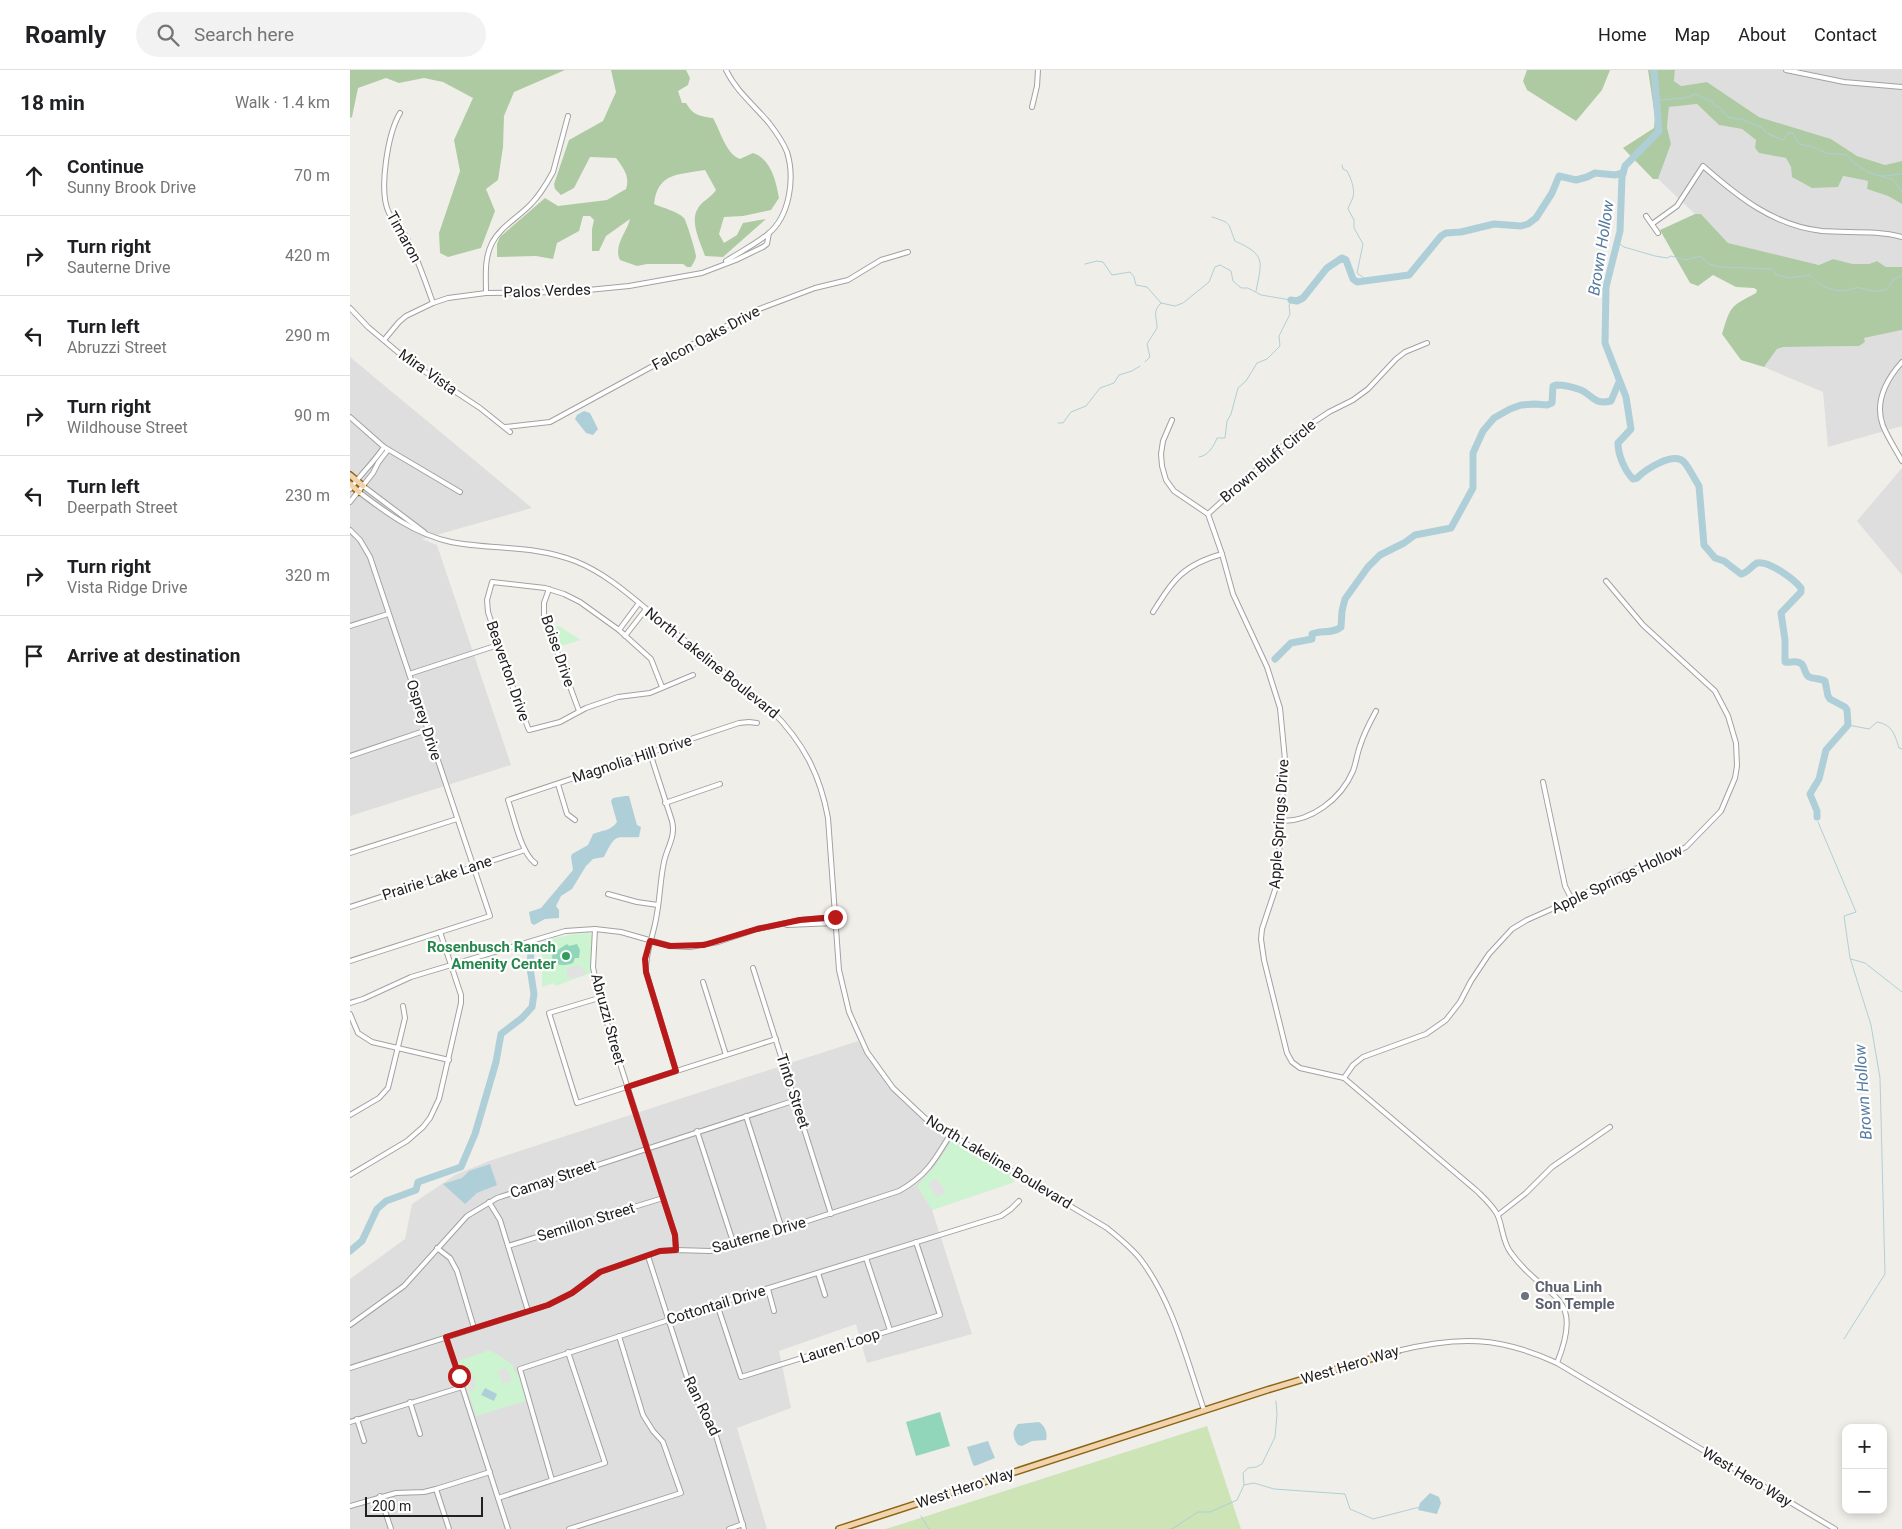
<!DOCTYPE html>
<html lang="en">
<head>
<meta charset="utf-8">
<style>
  :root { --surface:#fff; --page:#f2f2f2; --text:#202124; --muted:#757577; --line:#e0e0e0 }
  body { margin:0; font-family:Roboto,sans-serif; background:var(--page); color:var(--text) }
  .controls { position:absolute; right:15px; bottom:15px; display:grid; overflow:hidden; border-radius:10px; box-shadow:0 2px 8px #0003 }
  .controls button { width:45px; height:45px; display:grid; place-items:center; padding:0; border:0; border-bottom:1px solid var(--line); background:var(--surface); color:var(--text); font:25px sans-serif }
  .scale { position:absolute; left:15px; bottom:12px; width:118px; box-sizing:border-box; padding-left:5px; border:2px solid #212121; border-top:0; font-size:14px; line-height:18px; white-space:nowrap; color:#212121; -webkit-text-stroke:4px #fff; paint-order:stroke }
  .stop { position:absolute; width:15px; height:15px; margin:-11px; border:4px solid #b91919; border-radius:50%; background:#fff }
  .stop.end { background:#b91919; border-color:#fff; box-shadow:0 1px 5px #0008 }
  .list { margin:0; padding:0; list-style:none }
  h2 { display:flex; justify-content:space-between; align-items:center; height:65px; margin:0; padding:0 20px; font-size:21px }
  h2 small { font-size:16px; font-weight:400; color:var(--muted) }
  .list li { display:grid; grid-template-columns:32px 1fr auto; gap:15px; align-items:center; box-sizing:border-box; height:80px; padding:0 20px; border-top:1px solid var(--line) }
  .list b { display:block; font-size:19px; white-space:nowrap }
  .list p { margin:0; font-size:16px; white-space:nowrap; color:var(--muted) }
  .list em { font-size:16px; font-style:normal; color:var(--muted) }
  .icon { flex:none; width:28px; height:28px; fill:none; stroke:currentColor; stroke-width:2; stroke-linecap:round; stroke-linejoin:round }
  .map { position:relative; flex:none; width:1552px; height:1459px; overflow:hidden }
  header { display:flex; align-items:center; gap:30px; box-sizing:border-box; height:70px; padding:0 25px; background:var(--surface); border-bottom:1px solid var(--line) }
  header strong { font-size:24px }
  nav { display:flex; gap:28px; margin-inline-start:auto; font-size:18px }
  .search { width:350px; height:45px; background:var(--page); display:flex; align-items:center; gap:12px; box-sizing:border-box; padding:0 18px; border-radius:28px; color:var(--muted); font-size:19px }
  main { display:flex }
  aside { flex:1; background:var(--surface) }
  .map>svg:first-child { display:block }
</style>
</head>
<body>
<header>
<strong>Roamly</strong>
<div class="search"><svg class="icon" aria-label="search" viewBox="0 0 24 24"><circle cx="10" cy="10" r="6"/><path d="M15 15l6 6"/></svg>Search here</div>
<nav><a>Home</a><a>Map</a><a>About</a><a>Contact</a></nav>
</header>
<main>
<aside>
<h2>18 min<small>Walk · 1.4 km</small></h2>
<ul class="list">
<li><svg class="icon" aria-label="ahead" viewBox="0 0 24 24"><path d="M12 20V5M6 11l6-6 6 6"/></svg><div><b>Continue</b><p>Sunny Brook Drive</p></div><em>70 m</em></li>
<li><svg class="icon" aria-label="right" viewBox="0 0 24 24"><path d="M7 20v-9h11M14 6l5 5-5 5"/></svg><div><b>Turn right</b><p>Sauterne Drive</p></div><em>420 m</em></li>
<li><svg class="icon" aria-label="left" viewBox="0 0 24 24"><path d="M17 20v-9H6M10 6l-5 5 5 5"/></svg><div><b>Turn left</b><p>Abruzzi Street</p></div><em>290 m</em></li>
<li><svg class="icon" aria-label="right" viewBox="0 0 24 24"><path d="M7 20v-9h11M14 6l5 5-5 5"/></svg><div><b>Turn right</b><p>Wildhouse Street</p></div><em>90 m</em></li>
<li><svg class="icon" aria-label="left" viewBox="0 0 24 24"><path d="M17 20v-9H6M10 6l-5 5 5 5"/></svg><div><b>Turn left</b><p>Deerpath Street</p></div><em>230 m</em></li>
<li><svg class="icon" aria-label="right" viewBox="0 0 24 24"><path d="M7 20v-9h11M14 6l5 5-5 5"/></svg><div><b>Turn right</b><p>Vista Ridge Drive</p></div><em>320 m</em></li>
<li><svg class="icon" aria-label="arrive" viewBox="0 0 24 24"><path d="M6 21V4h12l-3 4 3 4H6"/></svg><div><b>Arrive at destination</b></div></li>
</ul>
</aside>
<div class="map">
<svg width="1552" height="1459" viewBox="0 0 1552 1459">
  <rect width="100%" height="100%" fill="#f0eee9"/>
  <!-- residential -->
  <g fill="#dfdede">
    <path d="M1325,0H1552V91L1535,95L1507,86L1481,69L1409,47L1357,12L1331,16L1324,11Z"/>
    <path d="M1347,34L1369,55L1392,59L1406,70L1405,78L1409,83L1436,88L1441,97L1488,117L1492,106L1518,111L1517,119L1538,126L1552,134V197H1536L1527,191L1519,194H1503L1483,189L1469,195L1378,173L1351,144H1345L1308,109L1321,74L1317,57L1319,37Z"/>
    <path d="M1552,260V356L1478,377L1473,322L1414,297L1427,279L1433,277L1509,276L1514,268Z"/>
    <path d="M0,287L182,438L72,469L87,475L161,695L0,746Z"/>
    <path d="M1552,398V505L1507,451Z"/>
    <path d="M508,971L515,984L553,1032L580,1055L662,1104L664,1112L582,1140L622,1264L517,1293L506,1254L429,1281L441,1338L387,1358L417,1459H0V1209L55,1169L62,1134L105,1105L139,1091Z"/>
  </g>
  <!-- grass -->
  <path fill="#cce4b6" d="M857,1356L891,1459H536Z"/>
  <!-- forest -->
  <g fill="#aecaa3">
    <path d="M0,0H215L164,22L154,46L153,77L148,110L136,119L145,141L131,178L98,187L90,183L89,163L110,101L104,70L123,28L93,12L74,8L49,13L36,8L8,18L2,47L0,48Z"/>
    <path d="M261,0H336L340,8L338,15L328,21L332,33H336C343,45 349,46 363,48C370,60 376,84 390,89L403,83C421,89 426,111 429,128L421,140L393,146L374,147L369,164L374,173L387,165L393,153L416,149L373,187L355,186C351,174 340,153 347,140C351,131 361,128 366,120L355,100C328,105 308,102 304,134C313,138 327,141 334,148C336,150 346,182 346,186C346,189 343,194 341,197H337L333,194H297L287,196L270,190C263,176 277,162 280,149L256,166L249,181H242V159L244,150L240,146H233L229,161L207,173L203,189L186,186L147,187V174L150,167L195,128L208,136L257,130L276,119C280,106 274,99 266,88L240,87L224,118L211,125L205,119L204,114L219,70L253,51L266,22Z"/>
    <path d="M1177,0H1260L1252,20L1226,51L1177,20L1173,11Z"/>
    <path d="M1298,0H1325L1324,11L1331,16L1357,12L1409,47L1481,69L1507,86L1535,95L1552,91V134L1538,126L1517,119L1518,111L1493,106L1488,117L1462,118L1442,107L1441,97L1436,88L1409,83L1405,78L1406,70L1392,59L1369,55L1347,34L1319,37L1317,57L1321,74L1308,109H1303L1273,78L1304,58L1305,47Z"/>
    <path d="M1345,144H1351L1378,173L1469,195L1483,189L1503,194H1519L1527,191L1536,197H1552V260L1514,268L1515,272L1509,276L1433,277L1427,279L1414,297L1391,290L1372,264C1381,235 1380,237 1406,223L1407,220L1404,218L1386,217L1363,205L1348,216L1340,213L1310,160Z"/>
  </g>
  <!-- park -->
  <g fill="#cdf4d0">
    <path d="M209,556L231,570L211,576L205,557Z"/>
    <path d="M225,864L240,863L242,866L241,903L205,916L204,913L192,917V882L189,873L204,868Z"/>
    <path d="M602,1070L662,1104L664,1112L582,1140L567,1116L586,1095Z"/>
    <path d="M140,1280L163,1295L164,1301L170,1306L178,1330L126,1346L108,1291Z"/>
  </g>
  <!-- pitch -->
  <g fill="#91d5bb">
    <path d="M217,874L219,876L227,874L230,880L229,888H225L223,893C216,896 206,896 201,891L203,883Z"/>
    <path d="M590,1342L600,1376L566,1386L556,1352Z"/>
  </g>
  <!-- parking -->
  <g fill="#e1e1e1">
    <path d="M229,895L230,898L233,897L236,904L220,909L219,906L217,907V898Z"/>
    <path d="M586,1108L596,1122L587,1127L578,1114Z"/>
    <path d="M156,1296L162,1311L153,1314L148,1302Z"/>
    <path d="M114,1297H116L117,1302L120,1298L126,1316L120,1323Z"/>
  </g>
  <!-- water -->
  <g fill="#afcfd8">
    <path d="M234,341L240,343L248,359L243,365L236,363L225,349L227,345Z"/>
    <path d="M275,726H279L287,755L291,757L289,767C265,769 267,761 254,787L243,789L236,796L222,819L211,826L206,836L209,840V848L195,849L184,855L181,853L179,842L191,838L223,800L221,787L222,784L238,775L243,764C252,760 261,761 267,752L261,731L263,728Z"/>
    <path d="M140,1094L147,1115L127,1123L115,1134L93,1114L112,1108L119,1101Z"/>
    <path d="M135,1318L147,1324L144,1331L131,1325Z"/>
    <path d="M689,1352C695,1356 698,1363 696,1370L682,1371L672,1376L668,1375C662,1367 662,1361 668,1354Z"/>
    <path d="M638,1371L645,1388L625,1396L623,1395L617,1377Z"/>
    <path d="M1080,1423L1089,1427L1091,1433L1087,1444L1068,1440L1070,1433Z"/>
  </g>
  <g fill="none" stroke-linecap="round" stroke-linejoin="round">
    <!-- stream -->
    <g stroke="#afcfd8" stroke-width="1">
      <path d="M1307,27L1311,30L1335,28L1345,24L1363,32L1364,35L1370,38L1378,47L1393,50L1411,57L1417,63L1433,70L1438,63H1443L1449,74L1463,77L1476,83L1497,85L1504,93L1518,102L1544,110L1552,122"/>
      <path d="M992,95L993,99L997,101C1001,108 1005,119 1003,127C1002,131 999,135 998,139L1004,150V158L1013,174L1007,203L1018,211"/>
      <path d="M1533,106L1552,104"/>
      <path d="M862,147C883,154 877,152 885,171C916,185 912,191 906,221"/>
      <path d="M1267,172L1274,177L1305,186L1317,188L1321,186L1336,190L1350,186L1360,194L1369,197L1422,199L1427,205L1439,208L1460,205C1469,216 1484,223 1498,220C1503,219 1505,217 1510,218C1522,220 1523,223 1536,220L1544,209L1552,205"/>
      <path d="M735,194L747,191L753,192L762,205L780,202L784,207L786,215L797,217L811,233"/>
      <path d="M795,292L800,287L797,274L807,258C807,247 802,242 811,233L825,236L833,233L859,212L865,197L870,195L881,201L883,211L891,218H898L911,225L941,230L939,236L940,244L929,266L930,276L917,289L907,293L896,311L888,318L881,344L877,351L875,368H867C864,376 858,386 849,387"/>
      <path d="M708,353H713L721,342L736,336L750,318L764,313L769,305L782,301L790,296"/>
      <path d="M1498,655L1519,659L1527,652C1542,654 1545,665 1549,678L1552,679"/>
      <path d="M1468,752L1506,842L1494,846L1500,888L1521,955L1530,1008L1535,1204L1494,1269"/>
      <path d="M1501,889L1515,893L1552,922"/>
      <path d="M894,1415L904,1413L924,1419L995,1424L1000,1439L1023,1449L1070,1437"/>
      <path d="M571,1446L579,1459"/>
      <path d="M822,1459L848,1442H860L887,1430L894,1415L893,1403L898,1398L906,1397L912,1394L925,1367L927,1344L926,1331"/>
    </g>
    <!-- river -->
    <g stroke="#afcfd8" stroke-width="7">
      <path d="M1304,0L1309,61L1275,96L1272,107L1270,161L1256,217L1255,273L1276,327L1281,359L1268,373C1268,384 1274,400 1283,409L1287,408C1295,400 1323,381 1334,392C1338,396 1345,410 1349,416L1354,475L1365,488L1374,491L1391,504C1398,503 1401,496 1407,493C1418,490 1444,509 1451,518V522L1431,543L1435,570V592C1439,593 1443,591 1447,592C1456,593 1453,603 1459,607C1464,609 1470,608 1475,611L1478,626L1480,629L1495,637L1497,640L1498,655L1476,680L1469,709L1460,724L1467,741V747"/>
      <path d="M941,230L947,231L953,228L977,198L992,188L996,190L1003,209L1007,212L1059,205L1091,166L1096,163L1111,162L1144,154L1171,156L1178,154L1186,148L1202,123L1209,106L1226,110L1237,107L1245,103L1265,105L1273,103"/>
      <path d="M925,589L941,573L962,569V564C971,560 983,564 991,557L992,541L995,529L1018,497L1030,485L1054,473L1065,465L1101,458L1123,418V383L1133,361L1144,348L1160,339L1171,335L1185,334L1197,335L1202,333L1203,316L1206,315C1214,315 1223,317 1231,320C1243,325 1243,335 1261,331L1269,312"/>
      <path d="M0,1181L12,1171L27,1139L36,1131L66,1120L68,1112L111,1097L125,1064L146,992L151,964L172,948L182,937L184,924L180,898L181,880"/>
    </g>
    <defs>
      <g id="minor">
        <path d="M376,0C386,21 405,36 419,53C426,62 433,72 437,82C445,108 440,146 418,164C406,174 390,182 376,191"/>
        <path d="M1436,0L1494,12L1552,17"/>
        <path d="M682,37L687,16L688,0"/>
        <path d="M50,43C38,63 28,121 39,143C44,152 52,160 57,168C68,189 75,211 83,233"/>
        <path d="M1296,146L1308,163"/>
        <path d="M1302,154L1327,136L1353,96C1387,126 1424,156 1472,161C1498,163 1526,160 1552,167"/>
        <path d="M136,223C136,206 134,189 142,173C150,157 169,147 181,134C190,125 197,113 203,102L218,46"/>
        <path d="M0,238L18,257L56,289L130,338L160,362"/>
        <path d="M34,270L49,252L56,246L83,233L98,228L136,223L217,222L279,216L352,203L386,190L413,177L417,174L419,163"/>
        <path d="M1552,292C1536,310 1524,332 1533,356C1538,368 1546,380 1552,391"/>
        <path d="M0,347L34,377L110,422"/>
        <path d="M822,350L813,371L811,384L812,396L816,410L824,421L858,444L872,484L883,524L917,597L930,638L936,700L931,735L929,787L925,820L912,859L911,869L914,890L937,983L942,992L950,998L994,1008L1127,1121C1134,1128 1142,1135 1147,1144C1153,1156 1152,1172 1161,1183C1195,1231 1236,1221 1207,1293"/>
        <path d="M155,357L200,352L404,241L465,218L498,210L531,190L558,182"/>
        <path d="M13,416L74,462"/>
        <path d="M0,419C11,404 24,392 34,377"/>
        <path d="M9,422C38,444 65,464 101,472C143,480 185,475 225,491C258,504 284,529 312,552C348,581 384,611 421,640C453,672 470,704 478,748L489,900L499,942L517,982L543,1018L578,1051L757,1158C769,1168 782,1178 791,1190C823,1232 837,1291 854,1340"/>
        <path d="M0,432L23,403L28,393L38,380"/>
        <path d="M858,444L946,364L979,342L1003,330L1018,319L1046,289L1055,282L1077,273"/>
        <path d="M0,460L10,470L20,487L140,846L0,891"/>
        <path d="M199,519L194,533V546L229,641"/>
        <path d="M803,542C824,509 833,495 872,484"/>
        <path d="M0,556L38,544"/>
        <path d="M269,560L289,533"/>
        <path d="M275,566L296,539"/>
        <path d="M59,604L148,575"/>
        <path d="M312,617L301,589L269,560L230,532L214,524L195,518L142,512L137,530L138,542L167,630L179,660L210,652L236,638L268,627L300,623L343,605"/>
        <path d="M300,683L322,751C326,767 317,777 314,792C310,810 310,830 306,849C303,867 295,883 296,902L326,1001"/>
        <path d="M0,686L77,660"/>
        <path d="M1193,712L1215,816L1222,830"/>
        <path d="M208,714L217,744L225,750"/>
        <path d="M315,733L370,714"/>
        <path d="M931,751C961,752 991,729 1003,701C1006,693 1007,684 1010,676C1014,663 1020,652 1026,641"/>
        <path d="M0,783L107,749"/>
        <path d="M185,793C171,783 164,747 158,730L389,653L399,652L407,653"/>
        <path d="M258,824L287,832L308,835"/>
        <path d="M0,837L175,780"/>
        <path d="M437,855L485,853"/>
        <path d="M245,859L243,897L249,928L325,1165L326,1180"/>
        <path d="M403,898L481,1144"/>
        <path d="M353,912L376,985"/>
        <path d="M249,928L199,943L227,1033L426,969"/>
        <path d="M0,933L13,929L61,907L215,861L245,859L271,862L320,876L340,877L368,872L407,859L450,850L485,847"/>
        <path d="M0,944L8,963L22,972L99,990"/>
        <path d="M994,1008L1003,995L1013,987L1076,964L1096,950L1110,932L1121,911L1139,884L1162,859L1177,850L1222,830L1274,803L1314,788L1336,777L1371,741L1385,708L1387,696L1386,673L1378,646L1365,621L1293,555L1256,511"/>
        <path d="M0,1045L29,1028L38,1018L55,948L53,936"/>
        <path d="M396,1046L432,1159"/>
        <path d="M347,1061L384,1175"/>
        <path d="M0,1105L57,1071L73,1057L80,1048L89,1029L111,933V925L90,862"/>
        <path d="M139,1132L150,1150L178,1241"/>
        <path d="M1148,1145L1176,1123L1202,1097L1260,1057"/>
        <path d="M158,1176L313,1128"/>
        <path d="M87,1178L100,1188L107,1201L124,1258"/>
        <path d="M298,1186L343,1326L358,1346L364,1359L394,1459"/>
        <path d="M516,1188L540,1260"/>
        <path d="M468,1203L475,1225"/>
        <path d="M418,1219L424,1241"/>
        <path d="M367,1234L391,1307L590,1245L566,1172"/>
        <path d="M0,1255L54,1216L117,1146L147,1128L446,1030"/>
        <path d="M96,1267L158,1459"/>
        <path d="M1047,1281C1108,1266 1149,1266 1207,1293L1485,1459"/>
        <path d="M0,1298L198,1235L222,1223L250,1202L310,1181L326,1180L360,1181L384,1175L549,1121C576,1106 585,1090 600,1065"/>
        <path d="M60,1332L70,1364"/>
        <path d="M7,1349L14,1371"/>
        <path d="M0,1352L112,1317"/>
        <path d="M202,1410L170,1299L367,1234L651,1146L661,1139L669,1131"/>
        <path d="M86,1419L99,1459"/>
        <path d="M30,1426L41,1459"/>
        <path d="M148,1428L255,1393L218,1282"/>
        <path d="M0,1436L46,1423L74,1422L86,1419L140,1402"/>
        <path d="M219,1459L331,1423L313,1372L303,1361L293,1345L269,1266"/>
        <path d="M379,1459L393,1454"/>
      </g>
      <g id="major">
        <path d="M0,405L13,416"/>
        <path d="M0,414L9,422"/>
        <path d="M489,1459L917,1320L1047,1281"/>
      </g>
    </defs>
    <!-- minor casing -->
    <use href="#minor" stroke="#a2a2a2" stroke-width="6"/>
    <!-- major casing -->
    <use href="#major" stroke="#8c6413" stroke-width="8"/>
    <!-- minor -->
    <use href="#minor" stroke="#fff" stroke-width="4"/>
    <!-- major -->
    <use href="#major" stroke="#f1d4ad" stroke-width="5"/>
  </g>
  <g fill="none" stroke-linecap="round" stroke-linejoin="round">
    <!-- route -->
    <path stroke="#b91919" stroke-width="6" d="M109,1306L96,1267L198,1235L222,1223L250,1202L310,1181L326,1180L325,1165L277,1017L326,1001L296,902L295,889L300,871L320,876L354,875L407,859L450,850L485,847"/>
  </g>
  <!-- markers -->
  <circle fill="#2e9e5b" stroke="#fff" stroke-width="2" cx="216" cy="886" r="5"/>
  <circle fill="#6b7280" stroke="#fff" stroke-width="2" cx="1175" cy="1226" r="5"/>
  <g text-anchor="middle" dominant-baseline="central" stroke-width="4.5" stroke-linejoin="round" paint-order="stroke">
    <!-- street labels -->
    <g font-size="15" fill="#212121" stroke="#fff">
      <text transform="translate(54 167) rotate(61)">Timaron</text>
      <text transform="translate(197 221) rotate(-2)">Palos Verdes</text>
      <text transform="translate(356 268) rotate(-28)">Falcon Oaks Drive</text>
      <text transform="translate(78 302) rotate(35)">Mira Vista</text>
      <text transform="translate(918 391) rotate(-40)">Brown Bluff Circle</text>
      <text transform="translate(208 581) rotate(71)">Boise Drive</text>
      <text transform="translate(362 593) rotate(39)">North Lakeline Boulevard</text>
      <text transform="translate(158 601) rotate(71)">Beaverton Drive</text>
      <text transform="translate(74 650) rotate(72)">Osprey Drive</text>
      <text transform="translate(282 689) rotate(-18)">Magnolia Hill Drive</text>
      <text transform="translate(929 754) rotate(-86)">Apple Springs Drive</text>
      <text transform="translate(87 808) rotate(-18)">Prairie Lake Lane</text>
      <text transform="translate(1267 809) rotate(-25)">Apple Springs Hollow</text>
      <text transform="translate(258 949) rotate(75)">Abruzzi Street</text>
      <text transform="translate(443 1021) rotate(72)">Tinto Street</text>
      <text transform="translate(649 1092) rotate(31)">North Lakeline Boulevard</text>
      <text transform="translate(203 1109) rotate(-19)">Camay Street</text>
      <text transform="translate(236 1152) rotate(-17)">Semillon Street</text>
      <text transform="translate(409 1165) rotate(-16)">Sauterne Drive</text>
      <text transform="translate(366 1235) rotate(-17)">Cottontail Drive</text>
      <text transform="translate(490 1276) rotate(-18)">Lauren Loop</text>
      <text transform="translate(1000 1295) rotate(-17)">West Hero Way</text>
      <text transform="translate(352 1336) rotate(64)">Ran Road</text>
      <text transform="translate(1397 1407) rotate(31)">West Hero Way</text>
      <text transform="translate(615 1418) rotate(-18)">West Hero Way</text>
    </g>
    <!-- leisure labels -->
    <g font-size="15" font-weight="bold" fill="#27864d" stroke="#fff" text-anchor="end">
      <text x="206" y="877">Rosenbusch Ranch<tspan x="206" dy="17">Amenity Center</tspan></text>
    </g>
    <!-- worship labels -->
    <g font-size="15" font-weight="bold" fill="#5b616d" stroke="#fff" text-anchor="start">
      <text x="1185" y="1217">Chua Linh<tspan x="1185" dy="17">Son Temple</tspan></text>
    </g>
    <!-- water labels -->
    <g font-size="16" font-style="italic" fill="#547a9f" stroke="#fff">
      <text transform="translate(1251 178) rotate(-81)">Brown Hollow</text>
      <text transform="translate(1513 1022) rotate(-94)">Brown Hollow</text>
    </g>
  </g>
</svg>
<div class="controls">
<button>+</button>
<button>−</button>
</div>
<div class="scale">200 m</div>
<div class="stop" style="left:109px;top:1306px"></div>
<div class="stop end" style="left:485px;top:847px"></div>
</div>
</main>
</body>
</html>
